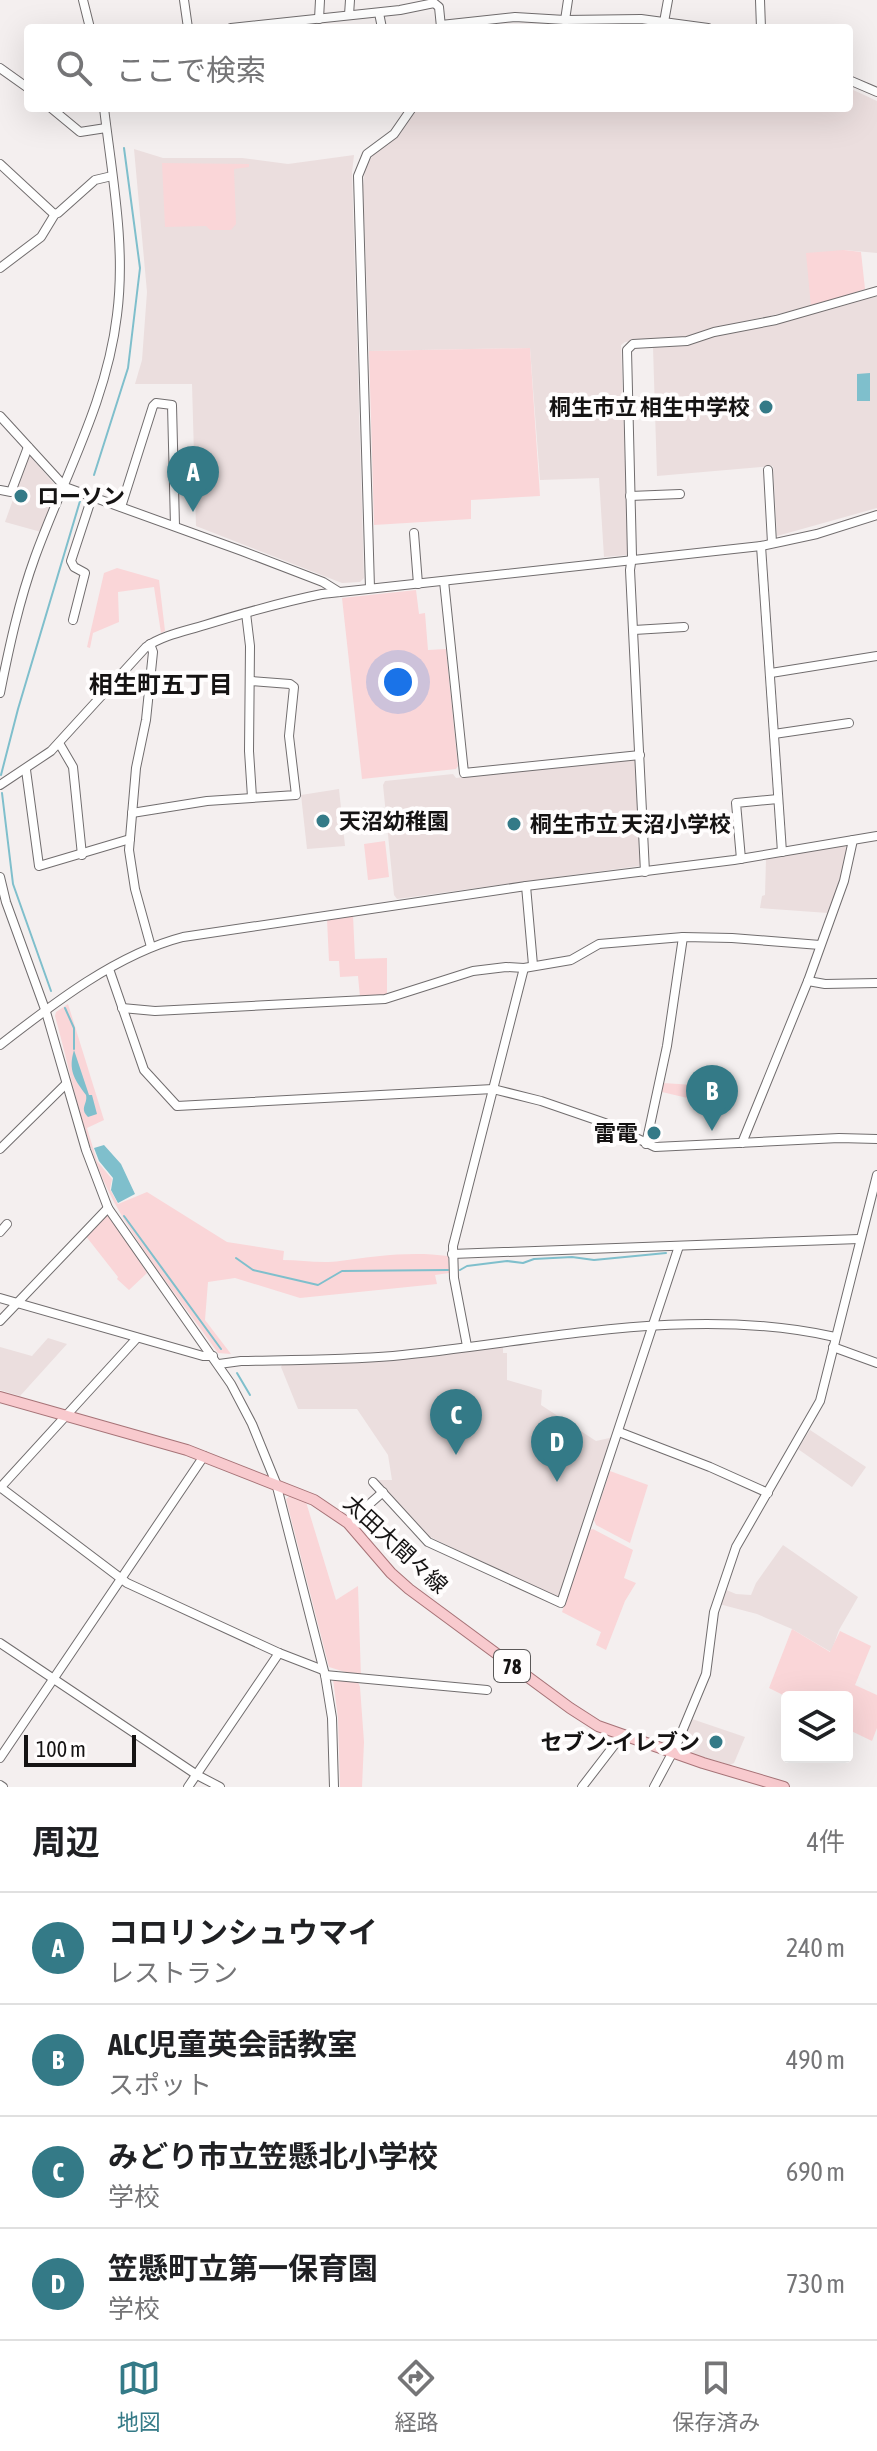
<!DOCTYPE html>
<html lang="ja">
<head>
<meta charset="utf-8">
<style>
  :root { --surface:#fff; --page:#f6f6f6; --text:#202124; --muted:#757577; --line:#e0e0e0; --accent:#347a87 }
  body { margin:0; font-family:"Asap Condensed","Noto Sans JP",sans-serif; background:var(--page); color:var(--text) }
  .controls { position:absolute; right:24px; bottom:24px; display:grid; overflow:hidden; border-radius:8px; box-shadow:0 8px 32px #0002 }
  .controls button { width:72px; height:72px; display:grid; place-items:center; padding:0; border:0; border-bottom:2px solid var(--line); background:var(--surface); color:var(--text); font:40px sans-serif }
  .scale { position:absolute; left:24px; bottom:20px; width:112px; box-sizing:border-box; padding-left:8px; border:4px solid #151313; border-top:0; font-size:22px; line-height:28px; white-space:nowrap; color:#151313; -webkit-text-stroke:6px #fffdfd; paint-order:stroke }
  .you { position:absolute; left:398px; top:682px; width:28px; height:28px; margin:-20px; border:6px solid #fff; border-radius:50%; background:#1a73e8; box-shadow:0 0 0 12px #1a73e833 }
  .badge { display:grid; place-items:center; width:52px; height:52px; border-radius:50%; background:var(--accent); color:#fff; font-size:26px; font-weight:700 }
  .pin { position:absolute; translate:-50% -66px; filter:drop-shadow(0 2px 4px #0008) }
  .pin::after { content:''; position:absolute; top:42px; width:28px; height:24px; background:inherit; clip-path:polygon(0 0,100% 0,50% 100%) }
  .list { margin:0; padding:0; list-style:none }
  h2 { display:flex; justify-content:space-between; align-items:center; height:104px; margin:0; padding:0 32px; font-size:34px }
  h2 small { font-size:26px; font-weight:400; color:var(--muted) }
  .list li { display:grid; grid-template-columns:52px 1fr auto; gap:24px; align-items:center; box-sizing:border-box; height:112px; padding:0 32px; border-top:2px solid var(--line) }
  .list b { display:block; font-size:30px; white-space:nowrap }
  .list p { margin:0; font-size:26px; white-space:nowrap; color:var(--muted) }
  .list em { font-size:26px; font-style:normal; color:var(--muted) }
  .icon { flex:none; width:44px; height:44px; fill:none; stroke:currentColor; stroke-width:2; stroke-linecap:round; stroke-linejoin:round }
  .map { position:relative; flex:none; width:877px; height:1787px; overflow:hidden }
  .search { position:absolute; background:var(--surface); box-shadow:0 8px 32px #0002; left:24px; right:24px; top:24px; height:88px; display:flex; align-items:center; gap:20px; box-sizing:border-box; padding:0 28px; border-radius:8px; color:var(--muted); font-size:30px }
  .sheet { height:552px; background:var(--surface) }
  nav { display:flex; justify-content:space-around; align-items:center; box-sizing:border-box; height:112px; border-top:2px solid var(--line); background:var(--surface); font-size:22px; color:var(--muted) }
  nav a { display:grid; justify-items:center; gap:4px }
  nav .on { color:var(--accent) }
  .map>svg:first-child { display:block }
</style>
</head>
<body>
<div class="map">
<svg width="877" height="1787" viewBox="0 0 877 1787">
  <rect width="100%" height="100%" fill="#f4efef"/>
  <!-- built -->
  <g fill="#ebdede">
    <path d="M849,88L877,101V253L844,250L811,307L713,328L683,338L625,342L621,345L628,555L604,557L599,478L540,480L530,348L369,351L363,186L365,170L373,154L399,135L418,108H849Z"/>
    <path d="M134,149L163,158H242L288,164L354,155L352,172L364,578L360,582L342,583L196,526L192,384H135L142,360L147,292Z"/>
    <path d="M874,297H877V508L777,536L773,466L657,476L653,347L688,344L715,335L774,325Z"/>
    <path d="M29,455L56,486L58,494L41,532L5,522Z"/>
    <path d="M635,758L638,762L642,864L639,866L397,899L394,895L383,785L385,781L453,774L456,778Z"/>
    <path d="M339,789L345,846L307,849L301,795Z"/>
    <path d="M848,845L840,881L828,913L760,908L762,896L765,895L766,859Z"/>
    <path d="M48,1338L67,1344L20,1396L0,1390V1347L32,1356Z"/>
    <path d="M503,1347V1353H507V1380L542,1390L541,1405L596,1441L614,1437L560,1596L557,1597L428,1536L378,1480H392L388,1455L357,1409H298L281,1367L282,1365L388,1361Z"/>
    <path d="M810,1430L866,1467L852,1487L798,1449Z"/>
    <path d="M783,1545L858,1597L839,1630L831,1652L792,1629L757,1614L719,1604L724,1589L736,1594L751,1595L756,1583Z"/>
    <path d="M692,1719L745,1737L734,1763L730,1765L682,1751L681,1747Z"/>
  </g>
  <!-- green -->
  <g fill="#fad6d8">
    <path d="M162,163L249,164V167L234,169L236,224L231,230H210L206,226L165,227Z"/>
    <path d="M844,250L861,252L865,289L811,307L806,253Z"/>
    <path d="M530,348L540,496L471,500V519L374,525L369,351Z"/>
    <path d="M117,568L159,580L165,631L161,633L154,587L118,592L119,622L93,633L90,648L87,647L104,573Z"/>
    <path d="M416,590L419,614L425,613L428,650L446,649L458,766L456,769L362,779L342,598Z"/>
    <path d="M385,841L389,877L368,880L364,844Z"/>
    <path d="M353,915L355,959L387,958V996L360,997L358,976L340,977L339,961H329L327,919Z"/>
    <path d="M68,1004L104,1120L87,1128L97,1161L112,1179L110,1189L118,1204L147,1192L227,1242L284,1251L283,1260C301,1260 322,1264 340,1261C375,1256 412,1251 448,1256L449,1273L435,1275L437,1284L300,1298L235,1278L208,1282L205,1320L231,1354L218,1353C183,1303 143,1255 114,1202C84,1146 72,1077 55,1016L56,1012Z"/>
    <path d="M663,1083L709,1086L696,1100L662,1092Z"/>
    <path d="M105,1214L109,1215L147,1273L129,1290L117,1279L118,1277L85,1235Z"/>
    <path d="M610,1471L648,1485L630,1543L596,1525L594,1520Z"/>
    <path d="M291,1495L306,1502L336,1600L358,1586L361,1677L329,1667L286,1499Z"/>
    <path d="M593,1529L633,1550L624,1578L636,1583L625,1601L606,1650L596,1645L601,1632L562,1612L590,1530Z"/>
    <path d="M792,1629L830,1652L840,1631L871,1646L855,1685L877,1695V1728L872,1741L847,1729V1697H820L811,1693L809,1697H787L769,1688Z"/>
    <path d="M333,1679L358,1682L360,1687L364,1742L362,1787H340L338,1718Z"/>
  </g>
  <!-- water -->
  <g fill="#7fbfcc">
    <path d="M870,373V401H857V374Z"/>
    <path d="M74,1050L89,1095H92L97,1114L88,1117C79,1108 88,1104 86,1095C74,1079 68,1070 74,1050Z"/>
    <path d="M104,1145L121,1164L135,1194L118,1203L111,1190L113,1178L99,1161L94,1148Z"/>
  </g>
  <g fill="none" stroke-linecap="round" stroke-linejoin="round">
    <!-- stream -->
    <g stroke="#7fbfcc" stroke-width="2">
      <path d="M94,475L128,368L140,268L124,148"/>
      <path d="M1,775L18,709L80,501"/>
      <path d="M2,793L13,884L51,991"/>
      <path d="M65,1008L74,1028V1049"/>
      <path d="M124,1216L221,1349"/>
      <path d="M236,1258L253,1270L318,1285L342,1271L448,1270"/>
      <path d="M460,1270L467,1266L507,1261L523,1263L534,1259L572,1257L594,1260L666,1253"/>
      <path d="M237,1373L250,1395"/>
    </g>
    <defs>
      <g id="minor">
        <path d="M83,0L90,28"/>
        <path d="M184,0L188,28"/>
        <path d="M760,0L761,28"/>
        <path d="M379,13L382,28"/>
        <path d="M349,15L350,0"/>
        <path d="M319,19L320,0"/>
        <path d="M565,20L568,0"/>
        <path d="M664,22L668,0"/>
        <path d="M441,25L515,17L565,20L641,19L708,28"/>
        <path d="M231,28L400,10L434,3L439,7L441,27"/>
        <path d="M0,68L28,88"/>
        <path d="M849,80L877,92"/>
        <path d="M51,108L80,132L106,128"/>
        <path d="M0,164L54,214L58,213L95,180L112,176"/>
        <path d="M0,268L41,237L55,214"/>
        <path d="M0,416L65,487L242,551L323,582L339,592"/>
        <path d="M768,470L772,543"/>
        <path d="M0,490L11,492L28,447"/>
        <path d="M630,496L680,494"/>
        <path d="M121,507L153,406L156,403L172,405L175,526"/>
        <path d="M414,533L418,584"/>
        <path d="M761,546L782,852"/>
        <path d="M444,581L464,773L640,755"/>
        <path d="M370,588L358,176L367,154L394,134L412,108"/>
        <path d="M246,613L250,646L249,751L252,797"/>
        <path d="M73,620L85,573L74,567L71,561L92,497"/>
        <path d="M634,630L684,627"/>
        <path d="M150,644L153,652L146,720L136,768L129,850L135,889L151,947"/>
        <path d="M771,673L877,656"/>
        <path d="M0,693C9,648 19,601 35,557C64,477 107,401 117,315C126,246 112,176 104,108"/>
        <path d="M774,734L849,723"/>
        <path d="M59,743L73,767L82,855"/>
        <path d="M26,770L39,866L130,839"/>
        <path d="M0,785L51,751L146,647C163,635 186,631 205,625C244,613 282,602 322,594L761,546L817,534L877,515"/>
        <path d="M132,813L207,801L296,795L289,736L294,687L290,684L251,681"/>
        <path d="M741,859L736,803L778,799"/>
        <path d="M645,872L630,570L632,556L627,350L633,344L687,341L714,332L776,320L877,291"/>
        <path d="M0,877L6,902L46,1012L86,1150L108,1208L231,1384L252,1424L276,1483L325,1675L332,1718L334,1787"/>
        <path d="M526,886L533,965"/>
        <path d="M109,969L144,1070L177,1106L493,1089L541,1101L605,1123L655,1147L839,1138L877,1139"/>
        <path d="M808,981L825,984L877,983"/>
        <path d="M122,1008L155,1011L385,999L473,971L506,967L524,968L571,960L599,944L683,937L732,938L820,945"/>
        <path d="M0,1045C54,1003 117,954 183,937L526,886L734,860L877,836"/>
        <path d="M742,1143L808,981L844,881L853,840"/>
        <path d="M646,1144L667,1046L683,937"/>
        <path d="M0,1149L66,1084"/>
        <path d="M0,1232L7,1224"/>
        <path d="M452,1254L859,1239"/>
        <path d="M0,1298L203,1356H213"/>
        <path d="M0,1321L108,1208"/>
        <path d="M467,1346L454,1278L453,1246L524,968"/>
        <path d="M833,1347L877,1363"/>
        <path d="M219,1364L241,1361C291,1360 343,1360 393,1356C539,1342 689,1304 835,1337"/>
        <path d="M619,1432L710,1467L768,1493"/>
        <path d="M373,1482L428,1542L561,1603L679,1246"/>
        <path d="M0,1487L127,1583L279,1653L323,1670"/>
        <path d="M0,1488L137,1338"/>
        <path d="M348,1523L383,1492"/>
        <path d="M0,1643L197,1775L220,1787"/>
        <path d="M325,1675L487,1690"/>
        <path d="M0,1758L204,1456"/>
        <path d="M0,1785L3,1787"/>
        <path d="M188,1787L279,1653"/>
        <path d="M582,1787L622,1735"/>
        <path d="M654,1787L676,1746L706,1674L714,1612L736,1547L820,1401L877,1175"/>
      </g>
      <path id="major" d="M0,1397L187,1450L314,1500L348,1523L391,1573L409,1589L570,1708L598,1726L703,1763L784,1787"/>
    </defs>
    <!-- minor casing -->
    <use href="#minor" stroke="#716d6e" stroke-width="10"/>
    <!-- major casing -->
    <use href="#major" stroke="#a67377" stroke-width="12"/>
    <!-- minor -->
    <use href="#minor" stroke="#fff" stroke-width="8"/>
    <!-- major -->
    <use href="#major" stroke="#f8cace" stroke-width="10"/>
  </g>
  <!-- markers -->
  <g fill="#347a87" stroke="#fffdfd" stroke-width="3">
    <circle cx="766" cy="407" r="8"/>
    <circle cx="21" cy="496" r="8"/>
    <circle cx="323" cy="821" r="8"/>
    <circle cx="514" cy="824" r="8"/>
    <circle cx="654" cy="1133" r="8"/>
    <circle cx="716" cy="1742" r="8"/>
  </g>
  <g text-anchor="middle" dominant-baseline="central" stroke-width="8" stroke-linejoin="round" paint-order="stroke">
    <!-- shield labels -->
    <rect fill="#fffdfd" stroke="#5b5959" stroke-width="2" x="494" y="1650" width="36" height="32" rx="6"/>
    <g font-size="20" font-weight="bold" fill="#151313">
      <text x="512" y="1666">78</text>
    </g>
    <!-- poi labels -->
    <g font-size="22" font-weight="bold" fill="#151313" stroke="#fffdfd" text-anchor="end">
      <text x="750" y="407">桐生市立 相生中学校</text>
      <text x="37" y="496" text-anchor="start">ローソン</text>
      <text x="339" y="821" text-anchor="start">天沼幼稚園</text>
      <text x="530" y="824" text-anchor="start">桐生市立 天沼小学校</text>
      <text x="638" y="1133">雷電</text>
      <text x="700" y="1742">セブン-イレブン</text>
    </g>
    <!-- street labels -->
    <g font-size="22" fill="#151313" stroke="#fffdfd">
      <text transform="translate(396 1544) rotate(43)">太田大間々線</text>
    </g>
    <!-- neighbourhood labels -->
    <g font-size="24" font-weight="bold" fill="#151313" stroke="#fffdfd">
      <text x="161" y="684">相生町五丁目</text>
    </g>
  </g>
</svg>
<div class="controls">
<button><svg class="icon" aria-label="layers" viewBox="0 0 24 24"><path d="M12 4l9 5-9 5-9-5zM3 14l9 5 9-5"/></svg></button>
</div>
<div class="scale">100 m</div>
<div class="you"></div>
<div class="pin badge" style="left:193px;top:512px">A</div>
<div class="pin badge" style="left:712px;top:1131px">B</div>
<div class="pin badge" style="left:456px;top:1455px">C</div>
<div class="pin badge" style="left:557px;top:1482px">D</div>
<div class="search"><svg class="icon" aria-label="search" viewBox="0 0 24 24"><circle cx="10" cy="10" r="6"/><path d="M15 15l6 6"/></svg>ここで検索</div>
</div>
<section class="sheet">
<h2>周辺<small>4件</small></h2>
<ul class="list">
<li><span class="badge">A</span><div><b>コロリンシュウマイ</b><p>レストラン</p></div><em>240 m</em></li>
<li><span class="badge">B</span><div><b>ALC児童英会話教室</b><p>スポット</p></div><em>490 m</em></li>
<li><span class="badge">C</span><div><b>みどり市立笠懸北小学校</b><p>学校</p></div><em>690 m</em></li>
<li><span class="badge">D</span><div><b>笠懸町立第一保育園</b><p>学校</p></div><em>730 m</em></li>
</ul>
</section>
<nav>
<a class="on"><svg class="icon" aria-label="map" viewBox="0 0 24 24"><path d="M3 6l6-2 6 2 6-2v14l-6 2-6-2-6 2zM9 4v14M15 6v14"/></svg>地図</a>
<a><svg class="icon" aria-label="directions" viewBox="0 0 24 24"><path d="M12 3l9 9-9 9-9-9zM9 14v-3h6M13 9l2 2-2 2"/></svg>経路</a>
<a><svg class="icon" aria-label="saved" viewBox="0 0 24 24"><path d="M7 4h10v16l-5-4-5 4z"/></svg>保存済み</a>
</nav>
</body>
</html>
